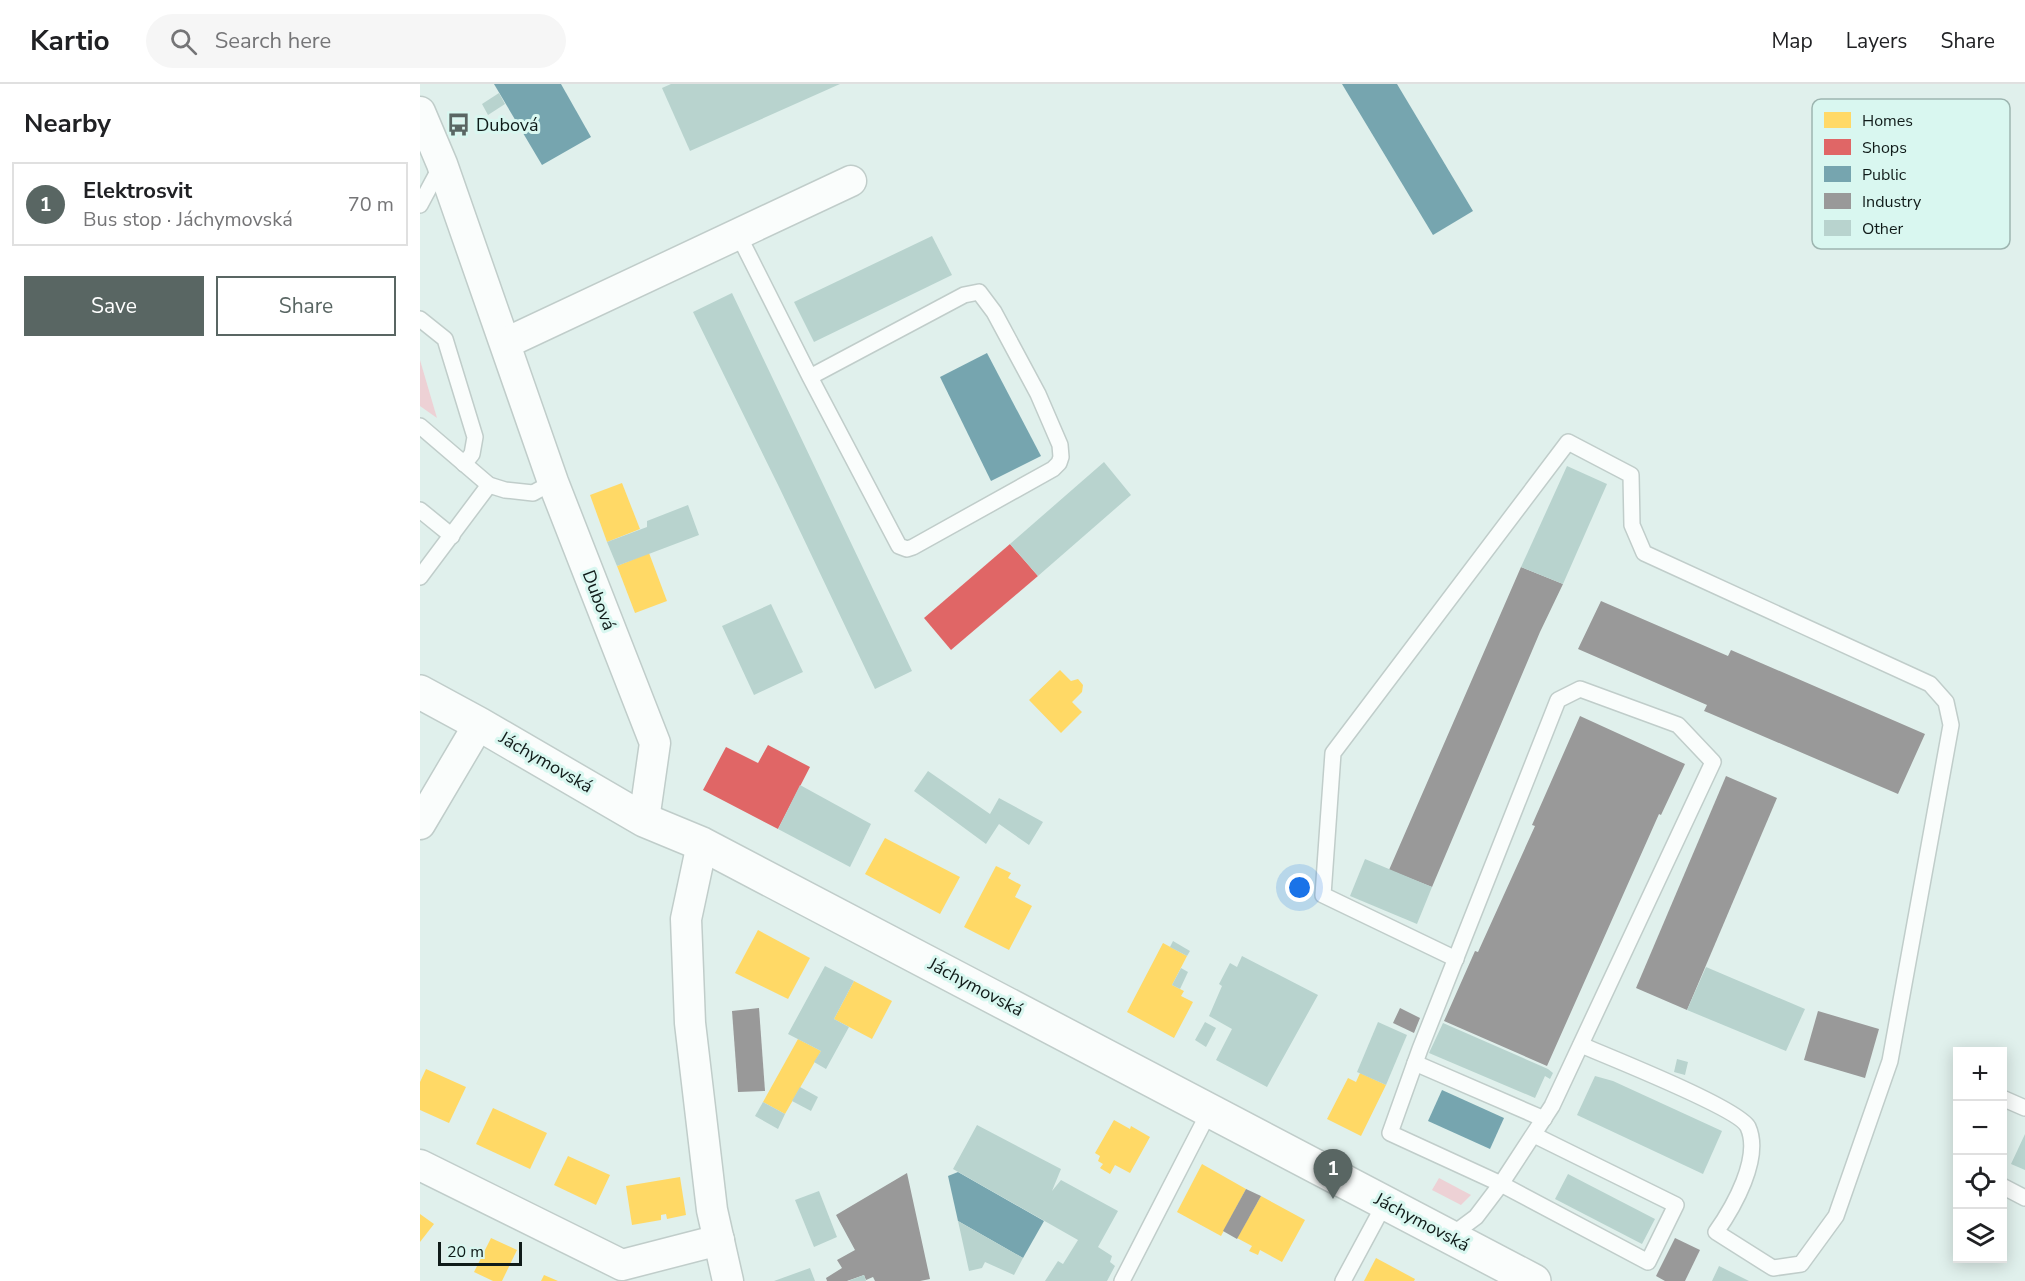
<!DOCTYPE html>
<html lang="en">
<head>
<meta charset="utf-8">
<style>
  :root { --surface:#fff; --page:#f6f6f6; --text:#202124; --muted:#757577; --line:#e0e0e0; --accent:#596663 }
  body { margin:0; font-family:"Nunito Sans",sans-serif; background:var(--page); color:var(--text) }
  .controls { position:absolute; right:18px; bottom:18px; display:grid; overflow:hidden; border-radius:0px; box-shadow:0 3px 15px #0003 }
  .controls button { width:54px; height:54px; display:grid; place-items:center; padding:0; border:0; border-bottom:2px solid var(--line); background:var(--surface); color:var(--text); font:30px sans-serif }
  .scale { position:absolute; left:18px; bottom:15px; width:84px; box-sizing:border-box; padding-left:6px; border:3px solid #101b19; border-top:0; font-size:16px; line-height:21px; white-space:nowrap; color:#101b19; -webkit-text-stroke:4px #d9f7f0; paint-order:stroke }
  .you { position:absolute; left:880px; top:804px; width:21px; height:21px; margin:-15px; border:4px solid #fff; border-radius:50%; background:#1a73e8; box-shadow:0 0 0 9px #1a73e833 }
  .badge { display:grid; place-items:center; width:39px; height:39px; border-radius:50%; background:var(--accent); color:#fff; font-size:20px; font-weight:700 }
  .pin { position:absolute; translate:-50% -50px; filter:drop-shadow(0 2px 3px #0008) }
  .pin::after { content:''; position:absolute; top:32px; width:21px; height:18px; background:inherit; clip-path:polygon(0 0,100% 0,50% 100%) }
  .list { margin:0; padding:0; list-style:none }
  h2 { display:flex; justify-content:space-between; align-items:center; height:78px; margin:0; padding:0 24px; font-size:26px }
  h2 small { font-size:20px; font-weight:400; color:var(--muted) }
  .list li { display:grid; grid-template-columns:39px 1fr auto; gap:18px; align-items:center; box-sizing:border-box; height:84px; margin:0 12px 12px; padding:0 12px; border:2px solid var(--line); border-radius:0px }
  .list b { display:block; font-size:22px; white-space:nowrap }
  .list p { margin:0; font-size:20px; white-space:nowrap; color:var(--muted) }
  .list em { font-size:20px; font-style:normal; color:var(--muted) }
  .actions { display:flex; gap:12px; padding:18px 24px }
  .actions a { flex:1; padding:14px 0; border:2px solid var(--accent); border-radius:0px; text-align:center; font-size:21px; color:var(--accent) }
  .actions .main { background:var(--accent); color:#fff }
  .icon { flex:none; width:33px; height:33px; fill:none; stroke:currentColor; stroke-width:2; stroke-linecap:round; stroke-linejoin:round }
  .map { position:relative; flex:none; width:1605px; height:1197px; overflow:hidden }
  header { display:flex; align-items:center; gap:36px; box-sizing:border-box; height:84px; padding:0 30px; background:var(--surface); border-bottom:2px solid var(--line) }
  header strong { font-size:28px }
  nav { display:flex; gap:33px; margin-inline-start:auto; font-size:21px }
  .search { width:420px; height:54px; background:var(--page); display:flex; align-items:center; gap:15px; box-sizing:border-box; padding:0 21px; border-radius:33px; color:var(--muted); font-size:22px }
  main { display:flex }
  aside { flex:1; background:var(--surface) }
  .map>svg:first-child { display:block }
</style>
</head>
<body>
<header>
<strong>Kartio</strong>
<div class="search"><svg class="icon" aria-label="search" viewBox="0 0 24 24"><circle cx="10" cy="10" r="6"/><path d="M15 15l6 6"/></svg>Search here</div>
<nav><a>Map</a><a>Layers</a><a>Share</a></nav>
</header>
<main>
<aside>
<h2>Nearby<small></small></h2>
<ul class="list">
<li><span class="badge">1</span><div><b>Elektrosvit</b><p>Bus stop · Jáchymovská</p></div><em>70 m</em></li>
</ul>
<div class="actions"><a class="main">Save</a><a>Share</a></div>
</aside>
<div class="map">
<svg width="1605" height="1197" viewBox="0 0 1605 1197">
  <rect width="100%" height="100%" fill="#e0f0ec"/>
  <!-- green -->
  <g fill="#edd1d5">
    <path d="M0,276L17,334L0,322Z"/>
    <path d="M1019,1094L1051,1111L1041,1121L1012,1106Z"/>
  </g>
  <!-- homes -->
  <g fill="#ffd966">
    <path d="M202,399L220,445L187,458L170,411Z"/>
    <path d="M229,469L247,517L215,529L197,482Z"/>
    <path d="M640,586L651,597L658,595L663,601L662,608L652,618L662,628L641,649L609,616Z"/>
    <path d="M465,754L540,793L520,830L445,790Z"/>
    <path d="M576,782L591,789L588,794L601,801L595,813L612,822L589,866L544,843Z"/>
    <path d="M338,846L390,874L368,915L315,889Z"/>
    <path d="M743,859L767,872L752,901L764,907L761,912L773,918L754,954L707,928Z"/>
    <path d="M434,897L472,917L452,955L414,935Z"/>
    <path d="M378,955L401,967L365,1030L343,1018Z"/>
    <path d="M6,985L46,1003L29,1039L0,1026V998Z"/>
    <path d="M940,989L966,1001L941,1052L907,1035L928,994L936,998Z"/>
    <path d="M73,1024L127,1049L110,1085L56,1060Z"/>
    <path d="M694,1036L710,1045L711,1042L730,1053L710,1089L695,1081L690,1090L680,1084L683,1080L678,1077L680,1072L675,1069Z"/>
    <path d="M148,1072L190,1091L176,1121L134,1101Z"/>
    <path d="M782,1080L826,1105L801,1152L757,1128Z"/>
    <path d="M260,1093L266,1131L247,1135L246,1130L241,1131V1136L212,1141L206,1102Z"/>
    <path d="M841,1112L885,1136L862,1178L840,1166L838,1171L829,1167L832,1162L817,1154Z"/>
    <path d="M0,1130L14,1140L0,1158Z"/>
    <path d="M71,1154L97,1166L82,1197H73L54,1188Z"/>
    <path d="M956,1174L995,1195L994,1197H944Z"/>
    <path d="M124,1191L138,1197H121Z"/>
  </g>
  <!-- shops -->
  <g fill="#e06666">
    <path d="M590,460L618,492L531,566L504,534Z"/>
    <path d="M348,661L390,683L358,745L283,706L306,663L338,679Z"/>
  </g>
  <!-- public -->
  <g fill="#76a5af">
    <path d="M74,0H141L171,53L122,81Z"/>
    <path d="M922,0H977L1053,127L1013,151Z"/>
    <path d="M567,269L621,372L571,397L520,293Z"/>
    <path d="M1022,1006L1084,1034L1070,1065L1008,1037Z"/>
    <path d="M538,1088L624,1137L603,1174L538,1137L528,1092Z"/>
  </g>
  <!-- industry -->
  <g fill="#999">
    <path d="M1101,483L1143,500L1120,548L1012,803L969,786Z"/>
    <path d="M1181,517L1308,572L1311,566L1505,650L1478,710L1289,629L1284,627L1287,621L1158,565Z"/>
    <path d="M1160,632L1265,680L1241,731L1239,730L1127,982L1024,937L1055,867L1058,868L1115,742L1112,741Z"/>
    <path d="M1306,692L1357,714L1267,926L1216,904Z"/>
    <path d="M339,924L345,1007L318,1008L312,927Z"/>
    <path d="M980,924L1000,934L994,949L973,939Z"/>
    <path d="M1398,927L1459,945L1445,994L1384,976Z"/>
    <path d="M487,1089L510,1195L500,1197H455L453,1193L446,1196L444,1191L427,1197H407L406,1194L422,1184L417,1176L435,1166L416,1131Z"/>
    <path d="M826,1105L841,1112L817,1155L803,1147Z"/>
    <path d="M1255,1154L1280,1166L1265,1197H1245L1236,1192Z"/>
  </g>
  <!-- building -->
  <g fill="#b8d3ce">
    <path d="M251,0H420L270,67L242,4Z"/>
    <path d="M79,9L85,20L68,31L62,20Z"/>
    <path d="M512,152L532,191L394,258L374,218Z"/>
    <path d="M312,209L492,587L455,605L360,405L273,228Z"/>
    <path d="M684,378L711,411L618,492L590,460Z"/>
    <path d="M1147,382L1187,400L1143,500L1101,483Z"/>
    <path d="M268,421L279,451L197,482L187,458L227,443V437Z"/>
    <path d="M351,520L383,588L334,611L302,542Z"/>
    <path d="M508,687L570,730L579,714L623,738L609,761L579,740L566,760L494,707Z"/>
    <path d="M380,701L451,740L430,783L358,745Z"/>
    <path d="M945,775L1012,803L997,840L930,812Z"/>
    <path d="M753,857L770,867L767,872L750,863Z"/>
    <path d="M822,872L898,911L847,1003L796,976L812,945L789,932L802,902L799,900L810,879L817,883Z"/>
    <path d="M405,882L434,897L414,935L429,943L406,985L394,978L401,967L368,950Z"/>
    <path d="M1286,883L1385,925L1366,967L1267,926Z"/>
    <path d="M761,884L768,888L760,905L752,901Z"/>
    <path d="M785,938L796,944L786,963L775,956Z"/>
    <path d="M958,938L987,951L966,1001L937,988Z"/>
    <path d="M1023,939L1128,985L1133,989L1130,995L1125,992L1115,1014L1009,969Z"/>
    <path d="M1257,975L1268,978L1265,991L1254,988Z"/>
    <path d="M1175,992L1193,997L1302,1047L1283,1090L1157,1031Z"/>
    <path d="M380,1003L398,1013L391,1027L372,1017Z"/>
    <path d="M343,1018L365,1030L358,1045L335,1032Z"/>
    <path d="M557,1041L641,1085L632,1107L641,1096L698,1127L678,1163L692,1172L690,1178L695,1182L687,1197H625L638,1177L643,1180L658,1156L533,1085Z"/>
    <path d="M1605,1050V1086L1591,1080Z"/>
    <path d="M1148,1090L1235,1135L1222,1160L1135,1115Z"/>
    <path d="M399,1107L417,1153L394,1163L375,1116Z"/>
    <path d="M538,1137L603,1174L594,1191L565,1178L562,1184L549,1187Z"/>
    <path d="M1299,1182L1329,1197H1292Z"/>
    <path d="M390,1184L395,1197H354Z"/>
    <path d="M444,1191L446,1197H428Z"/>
  </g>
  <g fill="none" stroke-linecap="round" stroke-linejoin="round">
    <defs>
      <g id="service">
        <path d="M0,121L22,80"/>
        <path d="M318,150L390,293L479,462L487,465L493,463L633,385L639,379L641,373L640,361L618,310L574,228L559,208L544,211L390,293"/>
        <path d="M0,235L25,255L55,353L52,370L44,380"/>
        <path d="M0,342L69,401L85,406L113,409L133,398"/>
        <path d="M0,426L32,452"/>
        <path d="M0,493L69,401"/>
        <path d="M1036,875L903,811L913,669L1148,358L1211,391L1212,441L1224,469L1510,600L1526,618L1531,641L1470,977L1416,1132L1381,1180L1353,1184L1296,1148C1313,1124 1342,1074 1328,1043C1320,1025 1187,972 1161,961"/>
        <path d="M995,979L1124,1035"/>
        <path d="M1582,1014L1605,1024"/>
        <path d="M1582,1102L1605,1114"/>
        <path d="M1029,1153L1056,1133L1081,1100L1132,1022L1293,678L1258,641L1160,605L1138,616L1000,965L970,1049L1081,1100L1228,1178L1256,1121L1114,1051"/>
        <path d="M702,1197L790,1026"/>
        <path d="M923,1197L965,1119"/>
      </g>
      <g id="minor">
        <path d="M0,28L22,80L133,398L235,659L224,736"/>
        <path d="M86,259L431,97"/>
        <path d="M0,740L59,640"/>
        <path d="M282,760L266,835L270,939L292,1126L308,1197"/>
        <path d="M0,1081L202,1181L299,1156"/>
      </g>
      <path id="tertiary" d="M0,608L59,640L224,736L282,760L1114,1197"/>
    </defs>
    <!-- service casing -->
    <use href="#service" stroke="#c0cdca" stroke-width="18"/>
    <!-- minor casing -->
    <use href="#minor" stroke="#c0cdca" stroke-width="33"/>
    <!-- tertiary casing -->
    <use href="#tertiary" stroke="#c0cdca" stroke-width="36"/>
    <!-- service -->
    <use href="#service" stroke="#fafdfc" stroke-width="15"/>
    <!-- minor -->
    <use href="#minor" stroke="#fafdfc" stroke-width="30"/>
    <!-- tertiary -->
    <use href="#tertiary" stroke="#fafdfc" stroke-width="33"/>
  </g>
  <!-- icons -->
  <defs>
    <symbol id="bus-bare" viewBox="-9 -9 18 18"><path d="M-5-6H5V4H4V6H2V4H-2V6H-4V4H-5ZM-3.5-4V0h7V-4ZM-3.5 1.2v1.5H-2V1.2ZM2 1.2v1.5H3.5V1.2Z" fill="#596663" stroke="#d9f7f0" stroke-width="2.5" paint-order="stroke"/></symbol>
  </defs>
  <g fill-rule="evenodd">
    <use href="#bus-bare" x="22" y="24" width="33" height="33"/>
  </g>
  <g text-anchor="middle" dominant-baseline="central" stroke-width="6" stroke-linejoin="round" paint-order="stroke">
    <!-- poi labels -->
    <g font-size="18" fill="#101b19" stroke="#d9f7f0" text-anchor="start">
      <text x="56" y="41">Dubová</text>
    </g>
    <!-- street labels -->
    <g font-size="18" fill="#101b19" stroke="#d9f7f0">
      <text transform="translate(179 516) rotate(69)">Dubová</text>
      <text transform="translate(126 678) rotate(30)">Jáchymovská</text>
      <text transform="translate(556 903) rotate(28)">Jáchymovská</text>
      <text transform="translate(1002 1138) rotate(28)">Jáchymovská</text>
    </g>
  </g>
  <!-- legend -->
  <rect x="1392" y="15" width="198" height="150" rx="9" fill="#d9f7f0" stroke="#9db5b0" stroke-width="1.5"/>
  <rect x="1404" y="28" width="27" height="16" fill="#ffd966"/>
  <rect x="1404" y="55" width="27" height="16" fill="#e06666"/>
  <rect x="1404" y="82" width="27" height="16" fill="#76a5af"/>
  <rect x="1404" y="109" width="27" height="16" fill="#999"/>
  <rect x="1404" y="136" width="27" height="16" fill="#b8d3ce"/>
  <g font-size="16" fill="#101b19">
    <text x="1442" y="42">Homes</text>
    <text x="1442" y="69">Shops</text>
    <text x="1442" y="96">Public</text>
    <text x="1442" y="123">Industry</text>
    <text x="1442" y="150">Other</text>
  </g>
</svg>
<div class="controls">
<button>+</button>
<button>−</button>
<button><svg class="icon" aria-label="locate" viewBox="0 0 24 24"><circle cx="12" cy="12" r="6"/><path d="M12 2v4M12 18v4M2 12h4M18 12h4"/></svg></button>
<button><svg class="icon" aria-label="layers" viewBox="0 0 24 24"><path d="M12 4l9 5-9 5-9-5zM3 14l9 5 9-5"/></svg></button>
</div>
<div class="scale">20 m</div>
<div class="you"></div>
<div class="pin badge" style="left:913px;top:1115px">1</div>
</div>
</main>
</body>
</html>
